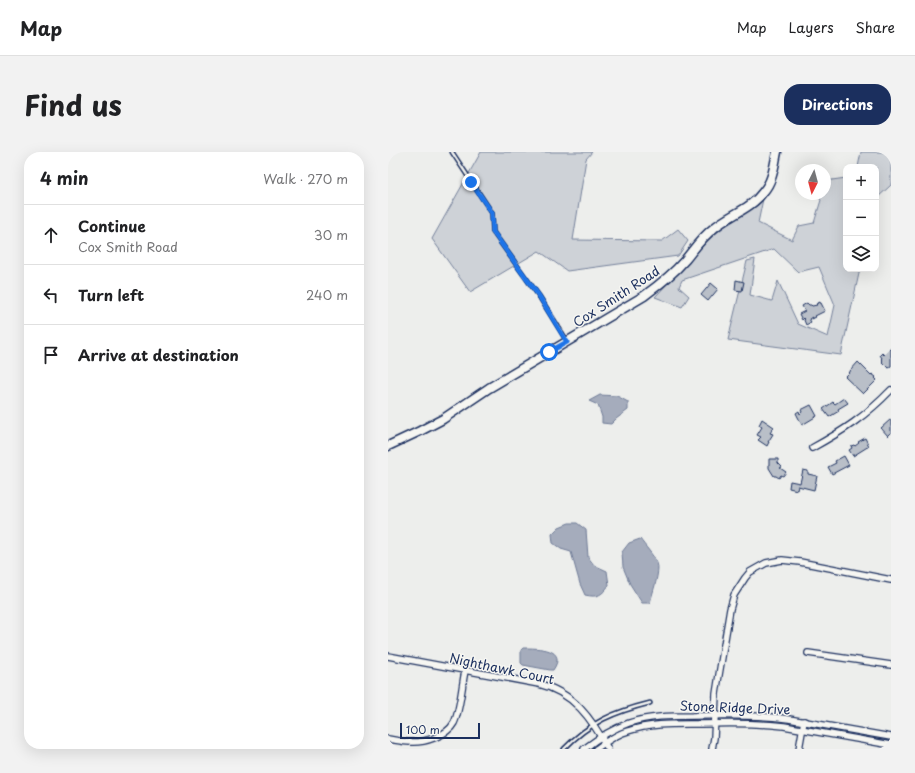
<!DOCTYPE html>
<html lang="en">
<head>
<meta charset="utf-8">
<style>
  :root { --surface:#fff; --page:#f2f2f2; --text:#202124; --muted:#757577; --line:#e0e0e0; --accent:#1b2f5e }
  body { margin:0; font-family:"Playpen Sans",sans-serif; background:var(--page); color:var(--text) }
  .controls { position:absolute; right:12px; top:12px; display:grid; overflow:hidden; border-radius:8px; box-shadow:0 4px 16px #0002 }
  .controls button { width:36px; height:36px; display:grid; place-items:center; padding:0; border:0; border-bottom:1px solid var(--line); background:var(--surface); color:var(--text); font:20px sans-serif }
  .compass { position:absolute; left:407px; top:12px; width:36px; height:36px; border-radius:50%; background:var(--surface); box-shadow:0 4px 16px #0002; rotate:186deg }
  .scale { position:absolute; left:12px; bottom:10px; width:80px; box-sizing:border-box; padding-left:4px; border:2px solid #1b2f5e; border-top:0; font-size:11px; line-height:14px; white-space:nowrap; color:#1b2f5e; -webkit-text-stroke:3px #f6f6f2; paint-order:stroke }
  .stop { position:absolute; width:12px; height:12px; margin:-9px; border:3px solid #1a73e8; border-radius:50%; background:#fff }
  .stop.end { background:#1a73e8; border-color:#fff; box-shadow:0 1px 4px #0008 }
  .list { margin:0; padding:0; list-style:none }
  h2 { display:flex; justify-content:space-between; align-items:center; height:52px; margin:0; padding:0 16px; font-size:17px }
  h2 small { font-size:13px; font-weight:400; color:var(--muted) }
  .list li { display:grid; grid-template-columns:26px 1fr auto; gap:12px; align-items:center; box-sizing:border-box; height:60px; padding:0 16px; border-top:1px solid var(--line) }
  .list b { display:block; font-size:15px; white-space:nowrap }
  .list p { margin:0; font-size:13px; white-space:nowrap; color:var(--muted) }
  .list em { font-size:13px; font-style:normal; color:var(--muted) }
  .icon { flex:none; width:22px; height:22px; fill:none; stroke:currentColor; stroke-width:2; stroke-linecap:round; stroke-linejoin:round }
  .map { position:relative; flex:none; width:503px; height:597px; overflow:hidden; border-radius:16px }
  header { display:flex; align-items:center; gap:24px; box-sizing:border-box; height:56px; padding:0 20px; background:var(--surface); border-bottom:1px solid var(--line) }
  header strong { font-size:19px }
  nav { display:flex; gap:22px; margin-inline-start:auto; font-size:14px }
  .intro { display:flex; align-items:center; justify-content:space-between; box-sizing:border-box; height:96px; padding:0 24px }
  h1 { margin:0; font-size:28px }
  .button { padding:10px 18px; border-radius:16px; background:var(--accent); color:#fff; font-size:14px; font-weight:700 }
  main { display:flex; gap:24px; padding:0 24px }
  aside { flex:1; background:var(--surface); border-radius:16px; box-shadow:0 4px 16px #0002 }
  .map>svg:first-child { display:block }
</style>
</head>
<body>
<header>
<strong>Map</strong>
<nav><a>Map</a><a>Layers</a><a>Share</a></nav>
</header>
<div class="intro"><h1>Find us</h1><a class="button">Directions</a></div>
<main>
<aside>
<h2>4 min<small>Walk · 270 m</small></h2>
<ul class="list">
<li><svg class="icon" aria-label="ahead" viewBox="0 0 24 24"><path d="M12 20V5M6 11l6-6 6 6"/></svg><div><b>Continue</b><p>Cox Smith Road</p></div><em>30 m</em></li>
<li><svg class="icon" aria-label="left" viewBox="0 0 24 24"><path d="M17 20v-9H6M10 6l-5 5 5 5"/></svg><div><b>Turn left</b></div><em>240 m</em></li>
<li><svg class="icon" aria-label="arrive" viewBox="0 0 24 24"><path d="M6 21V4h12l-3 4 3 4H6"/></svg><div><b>Arrive at destination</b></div></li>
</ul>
</aside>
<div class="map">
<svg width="503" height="597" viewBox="0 0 503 597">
  <rect width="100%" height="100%" fill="#edeeec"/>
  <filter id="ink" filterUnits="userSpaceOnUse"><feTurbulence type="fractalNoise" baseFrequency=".025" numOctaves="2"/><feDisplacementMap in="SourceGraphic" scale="8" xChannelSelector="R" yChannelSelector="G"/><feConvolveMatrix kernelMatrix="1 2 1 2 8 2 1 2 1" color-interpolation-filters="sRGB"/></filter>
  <g filter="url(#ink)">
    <!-- green -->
    <g fill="#ced2d7" stroke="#74809a">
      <path d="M93,0H204L198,7L185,88L274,89L290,77L300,89L290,104L179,119L151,99L82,140L44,87Z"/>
      <path d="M473,0H503V33L488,47V15H470Z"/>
      <path d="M458,26V117H472L453,203L340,188L359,109L367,107L362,143L384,149L390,129L410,172L440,185L447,153L431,115L410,120L386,97L294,128L291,135L301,144L294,155L267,145L321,87L341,71L375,47L370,71L404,88L411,74L426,71L433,48L428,42H437V29Z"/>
    </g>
    <!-- water -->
    <g fill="#a5acbc" stroke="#6e7a96">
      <path d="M212,243L229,244L240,250V258L228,267L223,272L214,271V265L210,253L201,249Z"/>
      <path d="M181,371H189L198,378L200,405L206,413L219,419L221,433C214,443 210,446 197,443L192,432L183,400L173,397L165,391L164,382L171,375Z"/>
      <path d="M252,387C257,394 266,404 269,411C273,418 264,442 262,451H254L242,432L235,415L234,400L241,391Z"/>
      <path d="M135,496C150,496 180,496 165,518H162L135,513L133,511V498Z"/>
    </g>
    <!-- building -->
    <g fill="#b9bfc8" stroke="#1b2f5e">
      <path d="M348,128L356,130L354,139L347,138Z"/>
      <path d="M323,131L330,137L320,149L313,143Z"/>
      <path d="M432,150V151H433L437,159L427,164L428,165L424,167V165L421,167L423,170L418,173L416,168L417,167L416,166L414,168L411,162L417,159L414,154L419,151L421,153H423L424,154L429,153L428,152Z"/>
      <path d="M503,196V214L500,216L494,210L495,209L493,207L494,206L492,203L494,201L496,203Z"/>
      <path d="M470,210L483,223L484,222L488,225L487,226L489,228L475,242L457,225L462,220V219Z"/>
      <path d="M456,246L460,251L450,257L451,259L441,265L435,257L445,250L447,252Z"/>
      <path d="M423,253L429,264L414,273L408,261L411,259L412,262L414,260L413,258Z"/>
      <path d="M374,267L386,275L382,281L385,282L380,290H381L379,294L370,288L373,285L369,283L374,275L371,273Z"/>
      <path d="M503,267V281L500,284L493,276Z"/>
      <path d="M477,286L481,294L465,304L461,298L464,296L463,294L466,293L467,294L471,291L470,290Z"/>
      <path d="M456,304L461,313L444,322L440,315L448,311L447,309Z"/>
      <path d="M381,307H390V311L394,315L392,316L398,320L395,324L393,323L391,326L388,324H386L381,316Z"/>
      <path d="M415,318L420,319V322L429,324L426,338L410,334L409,338L401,336L402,329L412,331Z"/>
    </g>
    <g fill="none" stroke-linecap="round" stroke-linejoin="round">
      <defs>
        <g id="lane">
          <path d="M64,0L104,61L105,80L151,144L179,189"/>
          <path d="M176,597C202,570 226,560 262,551"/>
        </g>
        <g id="street">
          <path d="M424,296C455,279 478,264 503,238"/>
          <path d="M420,501L503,513"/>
          <path d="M0,504L151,532C185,540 204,567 220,597"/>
          <path d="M0,587C7,588 15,590 22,590C36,591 59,584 66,571C72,559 74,533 77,519"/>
          <path d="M196,597C210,586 224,577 241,571C261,564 283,564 304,564C336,563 369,563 401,567L503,585"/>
          <path d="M208,597C218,590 228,582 240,579C263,571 288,572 313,572C340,571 368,571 396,574L503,593"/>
          <path d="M324,597L326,586L328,542L331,523L342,457L346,443L357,426L362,420L378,411L394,408L412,410L503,428"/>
          <path d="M411,597L416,569"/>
        </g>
        <path id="secondary" d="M0,294L32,279L55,267L101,236L256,144C271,133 285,122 297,108C306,97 314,85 326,76C341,63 363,57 375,40C385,29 386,14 389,0"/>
      </defs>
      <!-- lane casing -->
      <use href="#lane" stroke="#1b2f5e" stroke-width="5.5"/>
      <!-- street casing -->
      <use href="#street" stroke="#1b2f5e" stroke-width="8"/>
      <!-- secondary casing -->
      <use href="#secondary" stroke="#1b2f5e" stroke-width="11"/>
      <!-- lane -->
      <use href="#lane" stroke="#f6f6f2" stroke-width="2.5"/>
      <!-- street -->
      <use href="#street" stroke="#f6f6f2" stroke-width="5.5"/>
      <!-- secondary -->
      <use href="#secondary" stroke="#f6f6f2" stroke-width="8"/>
    </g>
  </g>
  <g fill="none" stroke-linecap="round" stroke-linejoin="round" filter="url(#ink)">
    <!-- route -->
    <path stroke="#1a73e8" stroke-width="5" d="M83,30L104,61L105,80L151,144L179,190L161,200"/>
  </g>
  <g text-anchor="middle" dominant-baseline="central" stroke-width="3" stroke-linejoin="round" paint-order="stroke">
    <!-- street labels -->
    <g font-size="13" fill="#1b2f5e" stroke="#f6f6f2">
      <text transform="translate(228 144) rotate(-33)">Cox Smith Road</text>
      <text transform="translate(114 516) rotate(12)">Nighthawk Court</text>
      <text transform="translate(347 555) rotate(2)">Stone Ridge Drive</text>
    </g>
  </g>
</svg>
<div class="controls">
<button>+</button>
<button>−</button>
<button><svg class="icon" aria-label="layers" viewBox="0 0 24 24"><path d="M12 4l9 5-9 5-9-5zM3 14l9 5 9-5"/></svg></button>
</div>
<svg class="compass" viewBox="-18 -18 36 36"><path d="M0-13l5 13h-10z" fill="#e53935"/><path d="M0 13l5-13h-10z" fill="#757577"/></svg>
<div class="scale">100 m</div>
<div class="stop" style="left:161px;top:200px"></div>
<div class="stop end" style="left:83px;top:30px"></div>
</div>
</main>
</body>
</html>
